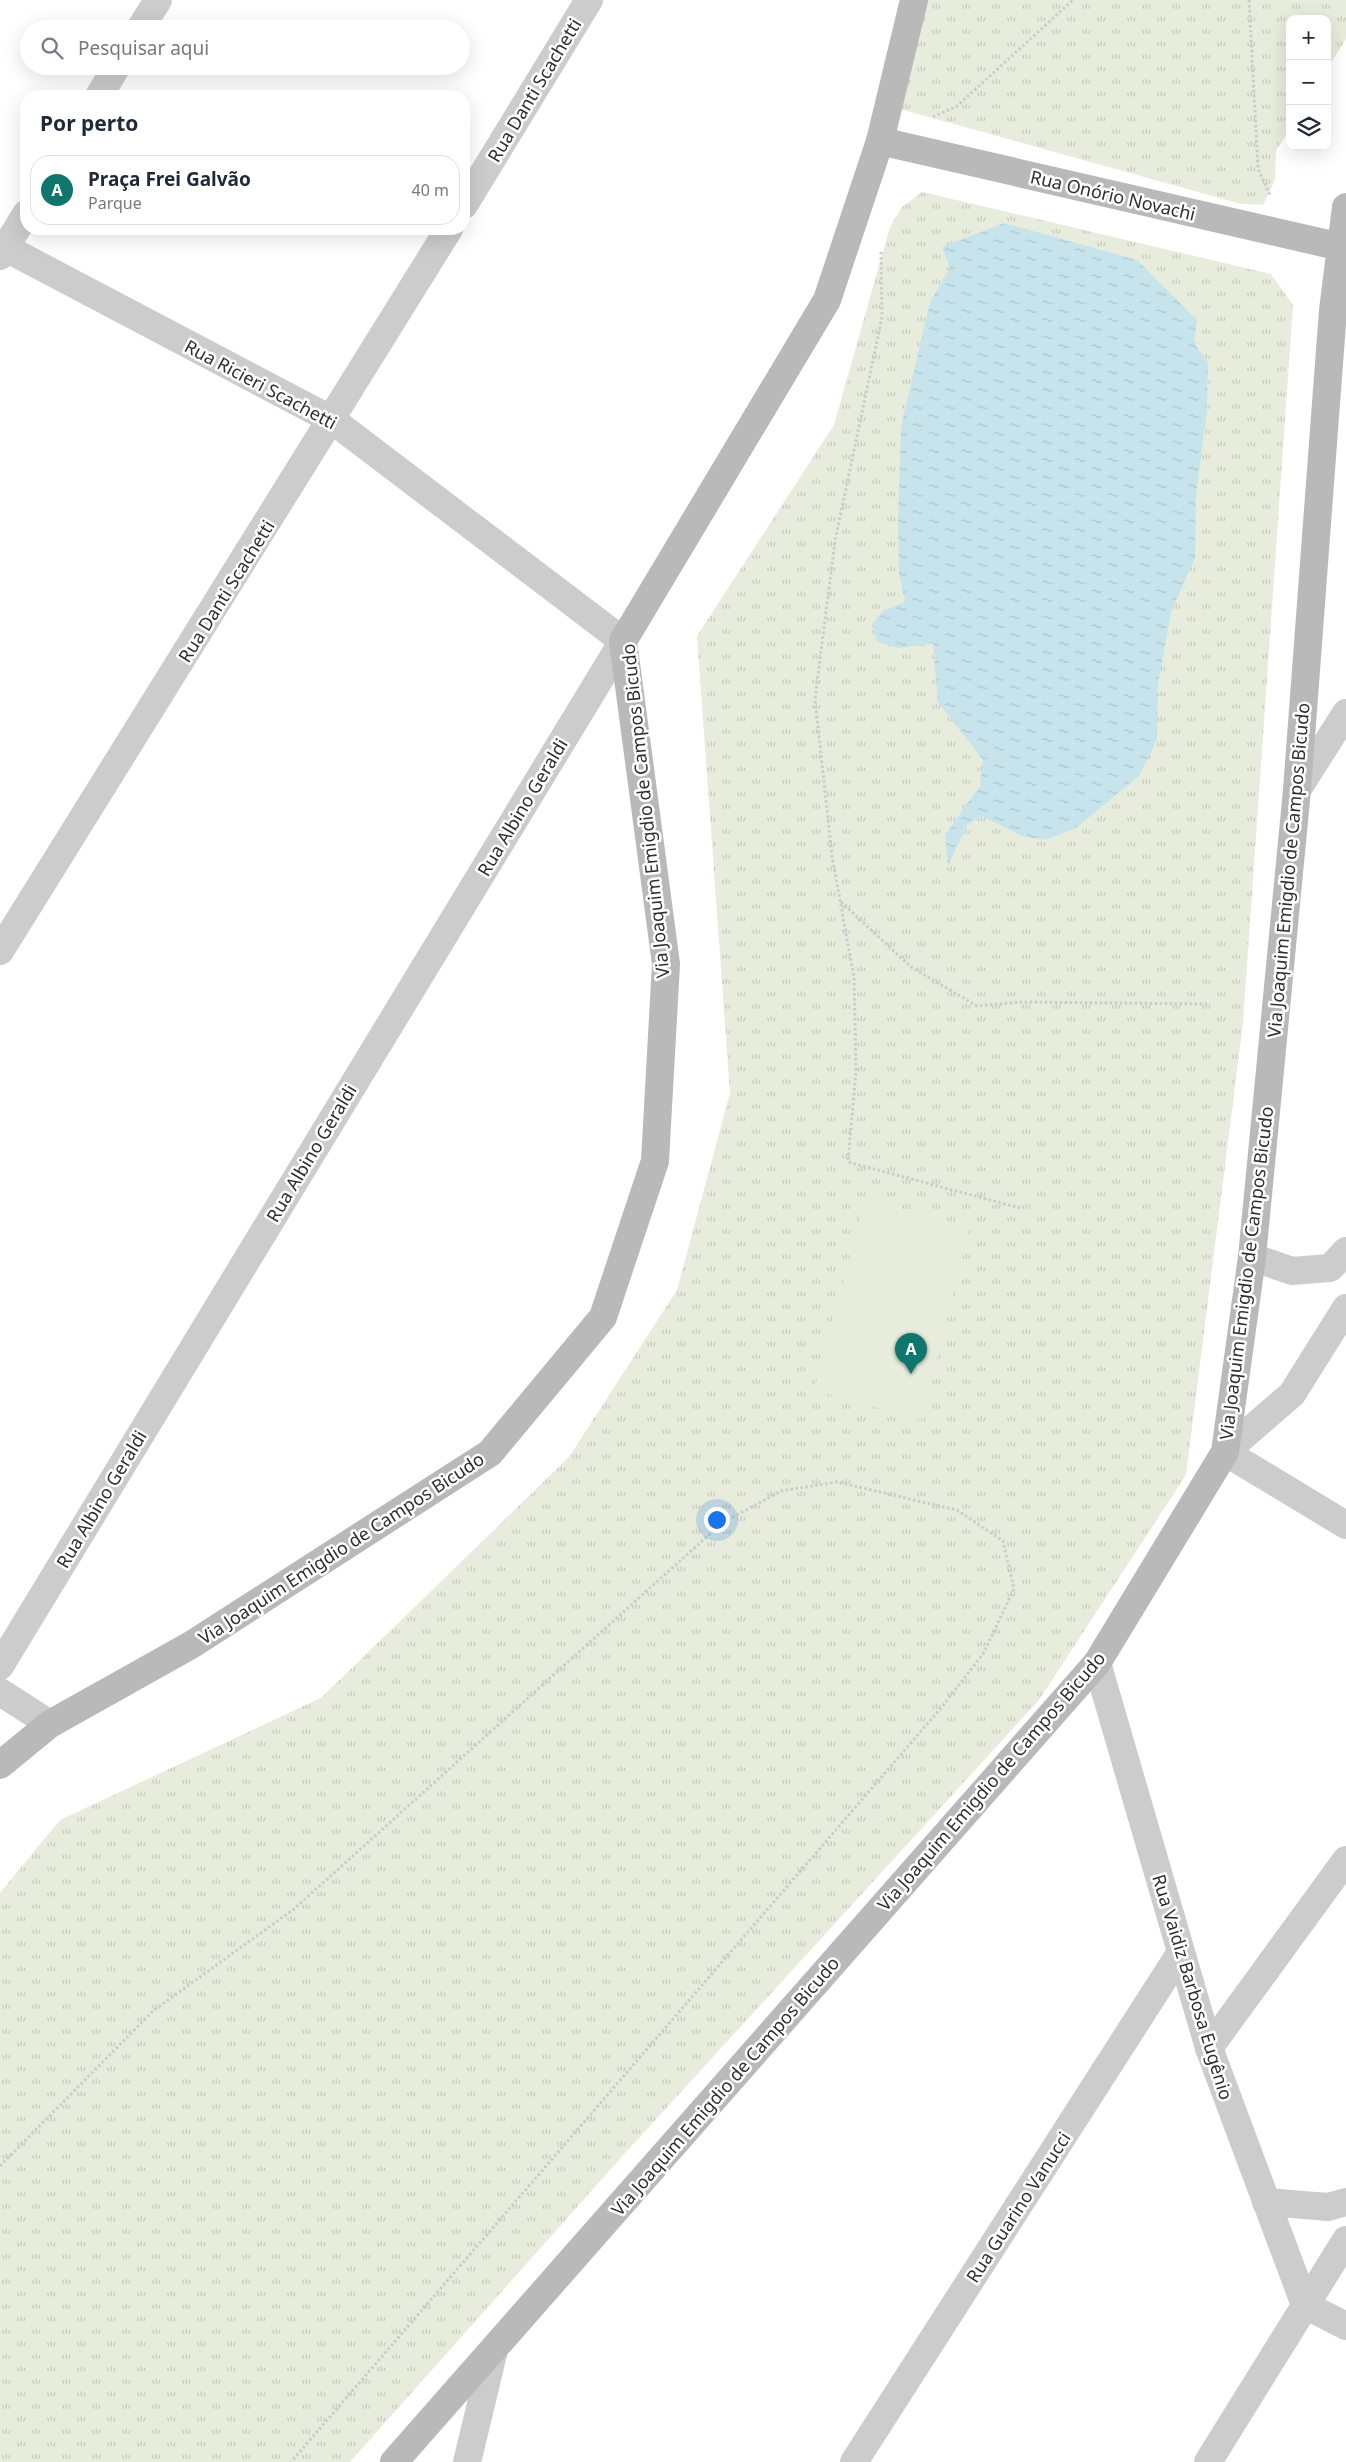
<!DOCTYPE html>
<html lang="pt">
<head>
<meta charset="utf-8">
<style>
  :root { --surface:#fff; --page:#f2f2f3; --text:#1f2937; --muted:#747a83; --line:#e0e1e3; --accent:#0f766e }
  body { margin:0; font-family:"Noto Sans",sans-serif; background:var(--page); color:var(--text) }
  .controls { position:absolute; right:15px; top:15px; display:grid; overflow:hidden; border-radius:10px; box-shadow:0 5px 20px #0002 }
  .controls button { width:45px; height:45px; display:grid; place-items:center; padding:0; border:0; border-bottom:1px solid var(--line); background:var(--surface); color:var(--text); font:25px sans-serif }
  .you { position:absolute; left:716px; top:1519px; width:18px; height:18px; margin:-12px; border:4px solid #fff; border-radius:50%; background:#1a73e8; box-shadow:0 0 0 8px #1a73e833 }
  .badge { display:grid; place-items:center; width:32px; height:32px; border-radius:50%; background:var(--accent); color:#fff; font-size:16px; font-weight:700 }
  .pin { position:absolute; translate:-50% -41px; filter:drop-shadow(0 1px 2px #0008) }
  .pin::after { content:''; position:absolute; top:26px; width:18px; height:15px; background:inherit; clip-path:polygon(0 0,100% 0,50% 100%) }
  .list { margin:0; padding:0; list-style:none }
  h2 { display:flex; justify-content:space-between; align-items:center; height:65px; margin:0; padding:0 20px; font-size:21px }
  h2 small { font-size:16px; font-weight:400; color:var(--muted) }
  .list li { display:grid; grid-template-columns:32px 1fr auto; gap:15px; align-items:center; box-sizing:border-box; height:70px; margin:0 10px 10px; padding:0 10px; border:1px solid var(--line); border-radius:20px }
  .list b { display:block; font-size:19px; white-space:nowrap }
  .list p { margin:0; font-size:16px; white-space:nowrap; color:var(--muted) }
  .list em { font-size:16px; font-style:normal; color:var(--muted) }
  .icon { flex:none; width:28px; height:28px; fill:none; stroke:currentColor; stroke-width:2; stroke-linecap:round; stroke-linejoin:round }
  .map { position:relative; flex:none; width:1346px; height:2462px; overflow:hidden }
  .search { position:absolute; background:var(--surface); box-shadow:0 5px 20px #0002; left:20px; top:20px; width:450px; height:55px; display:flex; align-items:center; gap:12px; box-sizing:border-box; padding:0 18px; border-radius:28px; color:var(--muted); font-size:19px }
  .panel { position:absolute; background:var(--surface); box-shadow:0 5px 20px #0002; left:20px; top:90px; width:450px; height:145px; border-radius:20px }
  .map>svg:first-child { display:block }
</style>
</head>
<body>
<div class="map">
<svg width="1346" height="2462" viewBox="0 0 1346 2462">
  <defs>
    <pattern id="park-tufts" width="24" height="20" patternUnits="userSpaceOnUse" patternTransform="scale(1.25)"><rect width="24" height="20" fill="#e7ecdc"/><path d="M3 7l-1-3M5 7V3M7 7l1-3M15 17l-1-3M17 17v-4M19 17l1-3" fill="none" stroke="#c6cbbd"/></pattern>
    <pattern id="water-ripples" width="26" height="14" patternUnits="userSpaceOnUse" patternTransform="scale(1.25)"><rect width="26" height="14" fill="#c7e4ed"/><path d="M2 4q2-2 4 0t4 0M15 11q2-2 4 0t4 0" fill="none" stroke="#abc4cc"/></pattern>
  </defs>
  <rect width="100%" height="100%" fill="#fff"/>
  <!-- park -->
  <g fill="url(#park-tufts)">
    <path d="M911,0H1346V39L1327,69V19H1290V129L1276,150L1275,180L1263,205L1241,204L900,109Z"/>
    <path d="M922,192L1271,274L1293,305L1243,1023L1186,1475L1039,1700L617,2162L350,2462H0V1893L60,1820L321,1698L569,1457L677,1290L730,1093L697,636L834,425L890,227L902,207Z"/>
  </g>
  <!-- pitch -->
  <path fill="#e7ecdc" d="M865,1200L970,1227L921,1420L814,1390Z"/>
  <!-- water -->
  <path fill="url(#water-ripples)" d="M1004,223L1137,260L1197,320L1194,343L1208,363L1207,411L1196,495L1195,558L1171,612L1158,684L1157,739L1139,776L1076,828L1045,840L1022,836L982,816L967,825L948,866L945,835L980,786L983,760L938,702L933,643L899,648L877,642L872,624L883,611L905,602L899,574L898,525L901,427L930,302L950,268L942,247Z"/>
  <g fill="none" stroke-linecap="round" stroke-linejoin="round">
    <!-- path -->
    <g stroke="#ccc" stroke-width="3" stroke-dasharray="2.5 2.5" stroke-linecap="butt">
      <path d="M1249,0L1258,169L1270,195"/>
      <path d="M933,117L957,106L1073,0"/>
      <path d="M881,252L882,317L835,541L815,699L832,856L854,977L856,1071L848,1162L1020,1208"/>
      <path d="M841,902L911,967L977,1006L1021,1002L1210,1004"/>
      <path d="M0,2166L153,2011L294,1909L722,1523L781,1491L837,1482L957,1510L1003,1541L1014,1589L983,1654L941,1708L291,2462"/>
    </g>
    <!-- street -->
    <g stroke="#ccc" stroke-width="28">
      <path d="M140,29L158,0"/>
      <path d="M99,96L117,66"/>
      <path d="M464,205L589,0"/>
      <path d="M0,245L332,420L623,641L0,1666"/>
      <path d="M0,256L26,214"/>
      <path d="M1297,790L1346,713"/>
      <path d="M0,951L449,229"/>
      <path d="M1252,1257L1292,1271L1330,1268L1346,1251"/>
      <path d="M1346,1308L1292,1394L1225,1452L1346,1525"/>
      <path d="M1097,1663L1209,2048L1305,2305L1346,2326"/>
      <path d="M0,1692L50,1724"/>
      <path d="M1209,2048L1346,1860"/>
      <path d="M1266,2202L1328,2207L1346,2202"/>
      <path d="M467,2462L494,2350"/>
      <path d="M854,2462L1181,1952"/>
      <path d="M1208,2462L1346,2240"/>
    </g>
    <!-- secondary -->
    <g stroke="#b9b9b9" stroke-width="28">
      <path d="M880,141L1341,247"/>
      <path d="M0,1765L50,1724L191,1645L490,1453L603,1317L655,1161L666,964L623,641L827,300L880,141L914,0"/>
      <path d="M394,2462L1097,1663L1225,1452L1252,1257L1297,790L1333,310L1346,207"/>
    </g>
  </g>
  <g text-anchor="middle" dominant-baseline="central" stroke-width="5" stroke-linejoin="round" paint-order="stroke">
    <!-- street labels -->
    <g font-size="18" fill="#2f2f2f" stroke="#fff">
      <text transform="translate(534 90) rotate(-59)">Rua Danti Scachetti</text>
      <text transform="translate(1113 195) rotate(13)">Rua Onório Novachi</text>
      <text transform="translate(261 384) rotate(28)">Rua Ricieri Scachetti</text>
      <text transform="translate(226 591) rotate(-58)">Rua Danti Scachetti</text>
      <text transform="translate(522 807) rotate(-59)">Rua Albino Geraldi</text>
      <text transform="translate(645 811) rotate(-96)">Via Joaquim Emigdio de Campos Bicudo</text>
      <text transform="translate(1288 870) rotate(-85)">Via Joaquim Emigdio de Campos Bicudo</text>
      <text transform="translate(311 1153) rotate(-59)">Rua Albino Geraldi</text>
      <text transform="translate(1246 1273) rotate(-83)">Via Joaquim Emigdio de Campos Bicudo</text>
      <text transform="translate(101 1499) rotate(-59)">Rua Albino Geraldi</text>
      <text transform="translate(341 1548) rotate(-33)">Via Joaquim Emigdio de Campos Bicudo</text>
      <text transform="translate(991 1781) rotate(-49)">Via Joaquim Emigdio de Campos Bicudo</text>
      <text transform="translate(1193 1987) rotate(73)">Rua Vaidiz Barbosa Eugênio</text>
      <text transform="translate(725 2086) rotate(-49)">Via Joaquim Emigdio de Campos Bicudo</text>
      <text transform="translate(1018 2207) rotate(-57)">Rua Guarino Vanucci</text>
    </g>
  </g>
</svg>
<div class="controls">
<button>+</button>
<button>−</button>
<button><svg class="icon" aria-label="layers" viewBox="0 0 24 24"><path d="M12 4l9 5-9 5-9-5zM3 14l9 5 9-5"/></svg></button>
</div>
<div class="you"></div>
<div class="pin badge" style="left:911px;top:1374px">A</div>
<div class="search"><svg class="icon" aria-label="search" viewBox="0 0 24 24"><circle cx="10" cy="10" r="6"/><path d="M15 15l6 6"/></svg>Pesquisar aqui</div>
<section class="panel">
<h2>Por perto<small></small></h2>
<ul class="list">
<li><span class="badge">A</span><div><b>Praça Frei Galvão</b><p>Parque</p></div><em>40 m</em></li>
</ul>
</section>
</div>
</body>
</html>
